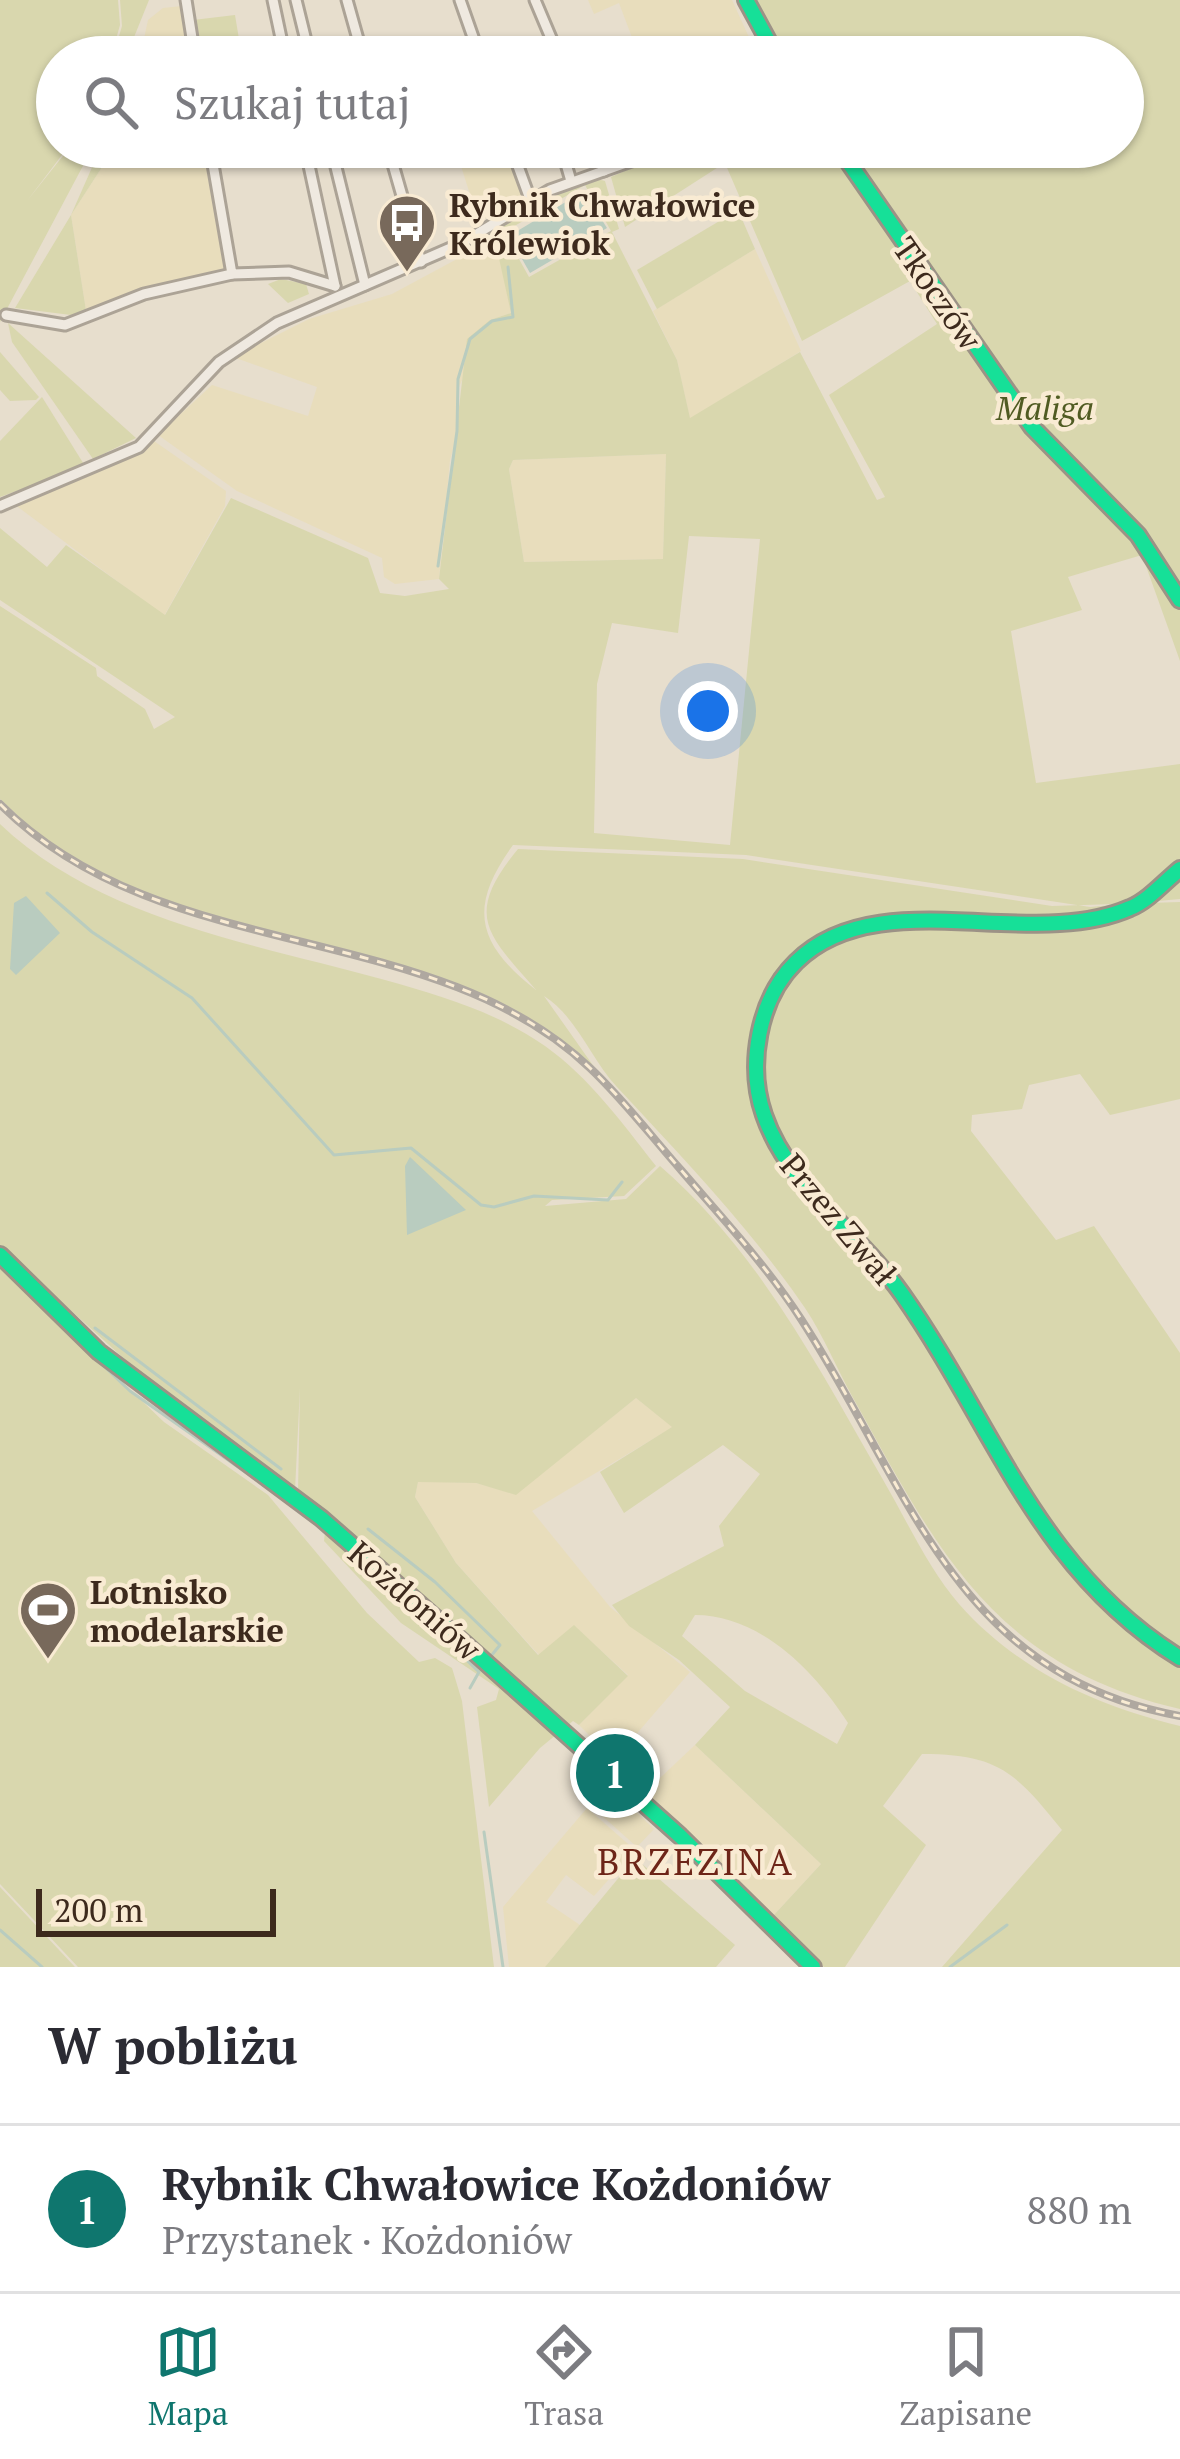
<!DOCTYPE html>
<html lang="pl">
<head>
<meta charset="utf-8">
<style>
  :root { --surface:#fff; --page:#f2f2f3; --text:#2b2b33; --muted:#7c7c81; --line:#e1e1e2; --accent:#0f766e }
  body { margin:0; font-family:"PT Serif",serif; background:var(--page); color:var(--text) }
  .scale { position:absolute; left:36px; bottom:30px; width:240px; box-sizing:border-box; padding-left:12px; border:6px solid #3d2a1d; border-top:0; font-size:33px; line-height:42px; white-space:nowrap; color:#3d2a1d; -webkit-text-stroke:9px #f9ebd3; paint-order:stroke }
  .you { position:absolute; left:708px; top:711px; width:42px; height:42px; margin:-30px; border:9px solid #fff; border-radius:50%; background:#1a73e8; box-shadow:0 0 0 18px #1a73e833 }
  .badge { display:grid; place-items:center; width:78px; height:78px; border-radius:50%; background:var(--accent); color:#fff; font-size:39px; font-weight:700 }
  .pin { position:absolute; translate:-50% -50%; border:6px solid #fff; box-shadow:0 3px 12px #0006 }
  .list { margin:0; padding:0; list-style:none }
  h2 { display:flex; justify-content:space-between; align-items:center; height:156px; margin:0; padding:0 48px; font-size:51px }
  h2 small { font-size:39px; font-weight:400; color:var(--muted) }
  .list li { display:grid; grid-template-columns:78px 1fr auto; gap:36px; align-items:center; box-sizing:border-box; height:168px; padding:0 48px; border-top:3px solid var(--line) }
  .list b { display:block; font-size:45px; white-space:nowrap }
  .list p { margin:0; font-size:39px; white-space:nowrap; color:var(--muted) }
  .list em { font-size:39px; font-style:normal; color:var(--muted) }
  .icon { flex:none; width:66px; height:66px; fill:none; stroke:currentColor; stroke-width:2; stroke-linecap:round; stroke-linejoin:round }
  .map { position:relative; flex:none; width:1180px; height:1967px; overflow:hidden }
  .search { position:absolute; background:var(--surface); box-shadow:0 3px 9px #0004; left:36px; right:36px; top:36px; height:132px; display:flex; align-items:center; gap:30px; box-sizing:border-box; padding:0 42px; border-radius:66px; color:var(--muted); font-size:45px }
  .sheet { height:324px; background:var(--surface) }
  nav { display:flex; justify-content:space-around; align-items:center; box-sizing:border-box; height:168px; border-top:3px solid var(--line); background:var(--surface); font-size:33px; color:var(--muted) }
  nav a { display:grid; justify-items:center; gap:6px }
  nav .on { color:var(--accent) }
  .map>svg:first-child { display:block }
</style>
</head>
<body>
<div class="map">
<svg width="1180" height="1967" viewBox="0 0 1180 1967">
  <rect width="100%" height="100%" fill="#e7decd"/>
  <!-- farmland -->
  <g fill="#e8ddbc">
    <path d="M588,0H732L758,57H710L699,37L639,56L619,3L594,14Z"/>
    <path d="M182,6L191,57H140L148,20L163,8Z"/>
    <path d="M115,147H206L226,270L149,289L87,317L71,215Z"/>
    <path d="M455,147H508L524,193L479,223Z"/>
    <path d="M496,238L511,313L490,320L458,389L459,428L450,460L439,579L395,584L384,577L382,558L237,491L158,435L212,385L308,416L317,387L233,357L309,319L392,294Z"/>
    <path d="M755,249L801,351L690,419L677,360L653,311Z"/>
    <path d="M151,439L226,491L225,506L164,616L14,504L125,457Z"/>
    <path d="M666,454L663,559L524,562L509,469L513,460Z"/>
    <path d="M636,1398L673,1427L532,1511L610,1607L690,1672L614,1760L579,1725L628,1675L574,1626L539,1655L456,1563L415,1497L418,1481L476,1483L516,1494Z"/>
    <path d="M695,1745L821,1864L773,1916L642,1795Z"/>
    <path d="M613,1790L654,1829L637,1847L590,1805Z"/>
    <path d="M587,1808L635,1850L594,1896L566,1875L546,1902L580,1925L545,1967H509L503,1907Z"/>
  </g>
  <!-- green -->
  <g fill="#d9d7ae" fill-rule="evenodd">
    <path d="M0,0H118L120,25L111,57H57V147H68L27,201L70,147H93L0,322Z"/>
    <path d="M120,0H149L126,57H113L122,26Z"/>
    <path d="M752,0H1180V661L1142,555L1068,577L1082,610L1011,631L1036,783L1180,764V899L1090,907L746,855L513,845C468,907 476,943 536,990C489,935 462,917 518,849L743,859L1052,906L1180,902V1099L1110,1115L1080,1074L1029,1085L1022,1109L972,1115L971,1131L1056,1240L1094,1226L1180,1353V1709C993,1665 938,1551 852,1396C836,1367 823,1335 805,1308C751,1229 682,1157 617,1087C590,1058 577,1017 544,996L597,1071L534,1021L486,995L162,900L82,864L38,835L0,799V606L96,668L97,676L145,709L154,729L175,717L0,600V528L47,567L66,545L165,615L231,498L368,558L380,593L405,596L449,589L439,579L467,339L490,320L511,313L493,231C520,212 571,171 605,181L619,229L612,232L677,360L690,418L800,352L877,500L885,497L829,395L937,324L910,281L802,341L718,147H831L921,275L932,268L847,147H1123V57H784ZM585,185L611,231L529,277L504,232ZM666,454L663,559L524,562L509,469L513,460ZM689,536L760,539L730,845L594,833L597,684L612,623L678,633Z"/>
    <path d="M235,15L242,57H200L193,20Z"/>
    <path d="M101,147H115L71,215L87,317L15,308L71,215Z"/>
    <path d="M679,147H712L720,166L625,227L611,177Z"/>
    <path d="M738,210L755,249L657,309L637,270Z"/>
    <path d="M281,279L306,284L309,294L288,303L268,284Z"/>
    <path d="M8,323L136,438L93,459L12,342Z"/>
    <path d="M0,352L39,397L36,400L10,401L0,390Z"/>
    <path d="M42,397L85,466L0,497V441Z"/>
    <path d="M0,824C101,920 255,944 385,980C442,996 496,1012 545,1046C590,1078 622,1123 656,1166L624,1196L552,1200L545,1206L626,1199L660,1166C758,1251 819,1368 882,1478C906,1519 928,1568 959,1604C1017,1670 1096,1706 1180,1726V1967H942L1062,1830C1016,1773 999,1754 922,1754L883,1806L926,1845L845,1967H824L773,1916L821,1864L695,1745L730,1707L679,1660L629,1626L612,1605L724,1546L719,1526L760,1474L723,1445L624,1513L600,1472L672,1427L636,1398L516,1495L476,1483L418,1482L415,1497L456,1563L538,1655L574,1625L628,1676L579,1725L573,1721L540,1748L489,1807L477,1707L496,1700L499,1689L401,1623L324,1541L327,1516L298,1492L300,1388L295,1490L163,1394L0,1246ZM695,1615C760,1615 815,1671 848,1723L837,1744L745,1691L682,1636Z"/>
    <path d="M0,1265L164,1422L268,1495L367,1613L419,1662L435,1658L452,1668L462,1701L494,1967H78L0,1884Z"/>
    <path d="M635,1858L735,1945L716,1967H545Z"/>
    <path d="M0,1887L75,1967H0Z"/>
  </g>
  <!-- water -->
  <g fill="#b9ccbf">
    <path d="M584,191L607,228L530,273L509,236Z"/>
    <path d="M26,896L60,933L16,975L10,969L14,903Z"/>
    <path d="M410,1157L466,1210L407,1235L405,1166Z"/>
  </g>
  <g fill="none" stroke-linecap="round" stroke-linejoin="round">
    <!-- stream -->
    <g stroke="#b9ccbf" stroke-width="3">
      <path d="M438,566L457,431L458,379L470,339L492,321L513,317L508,267"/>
      <path d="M47,893L92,932L192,998L334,1155L411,1148L481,1205L494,1207L534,1196L608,1200L622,1182"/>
      <path d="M45,1310L130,1391L292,1505"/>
      <path d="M95,1328L281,1469"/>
      <path d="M368,1529L435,1582L500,1645L491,1656"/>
      <path d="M409,1604L479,1672L470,1688"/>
      <path d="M484,1832L503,1967"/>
      <path d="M0,1930L42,1967"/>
      <path d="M950,1967L1007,1925"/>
    </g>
    <defs>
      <g id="street">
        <path d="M186,0L195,57"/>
        <path d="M273,0L285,57"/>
        <path d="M296,0L310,57"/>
        <path d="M347,0L363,57"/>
        <path d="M460,0L480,57"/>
        <path d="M535,0L559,57"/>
        <path d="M210,147L232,274L289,272L335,286"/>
        <path d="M305,147L335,286"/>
        <path d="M331,147L365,285"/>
        <path d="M388,147L421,262"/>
        <path d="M511,147L530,199"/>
        <path d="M561,147L571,181"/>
        <path d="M596,147L604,171"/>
        <path d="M6,315L65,325L144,294L232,274"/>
        <path d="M0,506L139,447L219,362L277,323L460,244L550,190L671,147"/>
      </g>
      <g id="fast">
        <path d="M746,0L777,57"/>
        <path d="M838,147L1032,427L1138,535L1180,600"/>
        <path d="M1180,869C1165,881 1148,901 1130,908C1030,952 878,881 796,962C758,999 747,1066 764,1115C788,1186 860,1234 902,1294C994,1425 1037,1570 1180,1658"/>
        <path d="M0,1255L99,1352L321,1518L464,1643L680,1836L813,1967"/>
      </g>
    </defs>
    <!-- street casing -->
    <use href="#street" stroke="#aca396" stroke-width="15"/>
    <!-- fast casing -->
    <use href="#fast" stroke="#9c9286" stroke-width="20"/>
    <!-- street -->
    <use href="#street" stroke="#efe9e0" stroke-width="9"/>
    <!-- fast -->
    <use href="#fast" stroke="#16e098" stroke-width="14"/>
    <defs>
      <path id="rail" d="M0,804C162,967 432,917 590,1068C623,1099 651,1136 681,1170C723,1219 766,1265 801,1319C910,1487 954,1675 1180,1716"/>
    </defs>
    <!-- rail casing -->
    <use href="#rail" stroke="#afa8a0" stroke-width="8"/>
    <!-- rail -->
    <use href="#rail" stroke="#f9ebd3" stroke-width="3" stroke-dasharray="9" stroke-linecap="butt"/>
  </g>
  <!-- icons -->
  <defs>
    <symbol id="bus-pin" viewBox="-11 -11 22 30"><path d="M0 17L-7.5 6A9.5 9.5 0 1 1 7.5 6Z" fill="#78695b" stroke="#f9ebd3"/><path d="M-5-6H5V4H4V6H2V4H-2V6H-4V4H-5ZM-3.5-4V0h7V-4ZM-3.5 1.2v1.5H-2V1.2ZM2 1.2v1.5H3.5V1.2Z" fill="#fff"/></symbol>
    <symbol id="stadium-pin" viewBox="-11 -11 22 30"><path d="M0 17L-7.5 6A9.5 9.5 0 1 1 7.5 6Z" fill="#78695b" stroke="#f9ebd3"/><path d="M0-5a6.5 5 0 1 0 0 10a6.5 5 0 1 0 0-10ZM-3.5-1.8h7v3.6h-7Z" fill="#fff"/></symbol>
  </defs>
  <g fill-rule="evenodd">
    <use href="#bus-pin" x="374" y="190" width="66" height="90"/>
    <use href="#stadium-pin" x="15" y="1577" width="66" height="90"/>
  </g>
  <g text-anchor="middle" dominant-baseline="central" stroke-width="9" stroke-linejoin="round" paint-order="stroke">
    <!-- poi labels -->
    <g font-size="33" font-weight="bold" fill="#3d2a1d" stroke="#f9ebd3" text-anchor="start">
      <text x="449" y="204">Rybnik Chwałowice<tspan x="449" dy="38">Królewiok</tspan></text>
      <text x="90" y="1591">Lotnisko<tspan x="90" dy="38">modelarskie</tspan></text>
    </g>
    <!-- street labels -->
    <g font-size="33" fill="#3d2a1d" stroke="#f9ebd3">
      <text transform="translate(938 293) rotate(55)">Tkoczów</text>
      <text transform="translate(839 1219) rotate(50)">Przez Zwał</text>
      <text transform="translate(415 1600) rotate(41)">Kożdoniów</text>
    </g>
    <!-- park labels -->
    <g font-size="33" font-style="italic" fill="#505b22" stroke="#f9ebd3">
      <text x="1045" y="407">Maliga</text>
    </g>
    <!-- neighbourhood labels -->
    <g font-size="36" letter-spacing="3" fill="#6d2518" stroke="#f9ebd3">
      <text x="696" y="1861">BRZEZINA</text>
    </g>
  </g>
</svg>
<div class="scale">200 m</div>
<div class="you"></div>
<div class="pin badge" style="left:615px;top:1773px">1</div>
<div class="search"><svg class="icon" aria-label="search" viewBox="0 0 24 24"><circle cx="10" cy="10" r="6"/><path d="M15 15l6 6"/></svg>Szukaj tutaj</div>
</div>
<section class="sheet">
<h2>W pobliżu<small></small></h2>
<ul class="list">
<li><span class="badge">1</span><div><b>Rybnik Chwałowice Kożdoniów</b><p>Przystanek · Kożdoniów</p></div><em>880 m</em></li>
</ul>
</section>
<nav>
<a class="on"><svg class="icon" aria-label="map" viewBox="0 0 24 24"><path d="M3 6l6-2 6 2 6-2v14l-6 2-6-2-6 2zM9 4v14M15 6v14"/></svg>Mapa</a>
<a><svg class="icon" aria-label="directions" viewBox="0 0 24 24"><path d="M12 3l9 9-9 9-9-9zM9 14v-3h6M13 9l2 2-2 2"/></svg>Trasa</a>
<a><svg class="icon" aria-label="saved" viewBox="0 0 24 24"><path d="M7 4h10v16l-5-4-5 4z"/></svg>Zapisane</a>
</nav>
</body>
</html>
